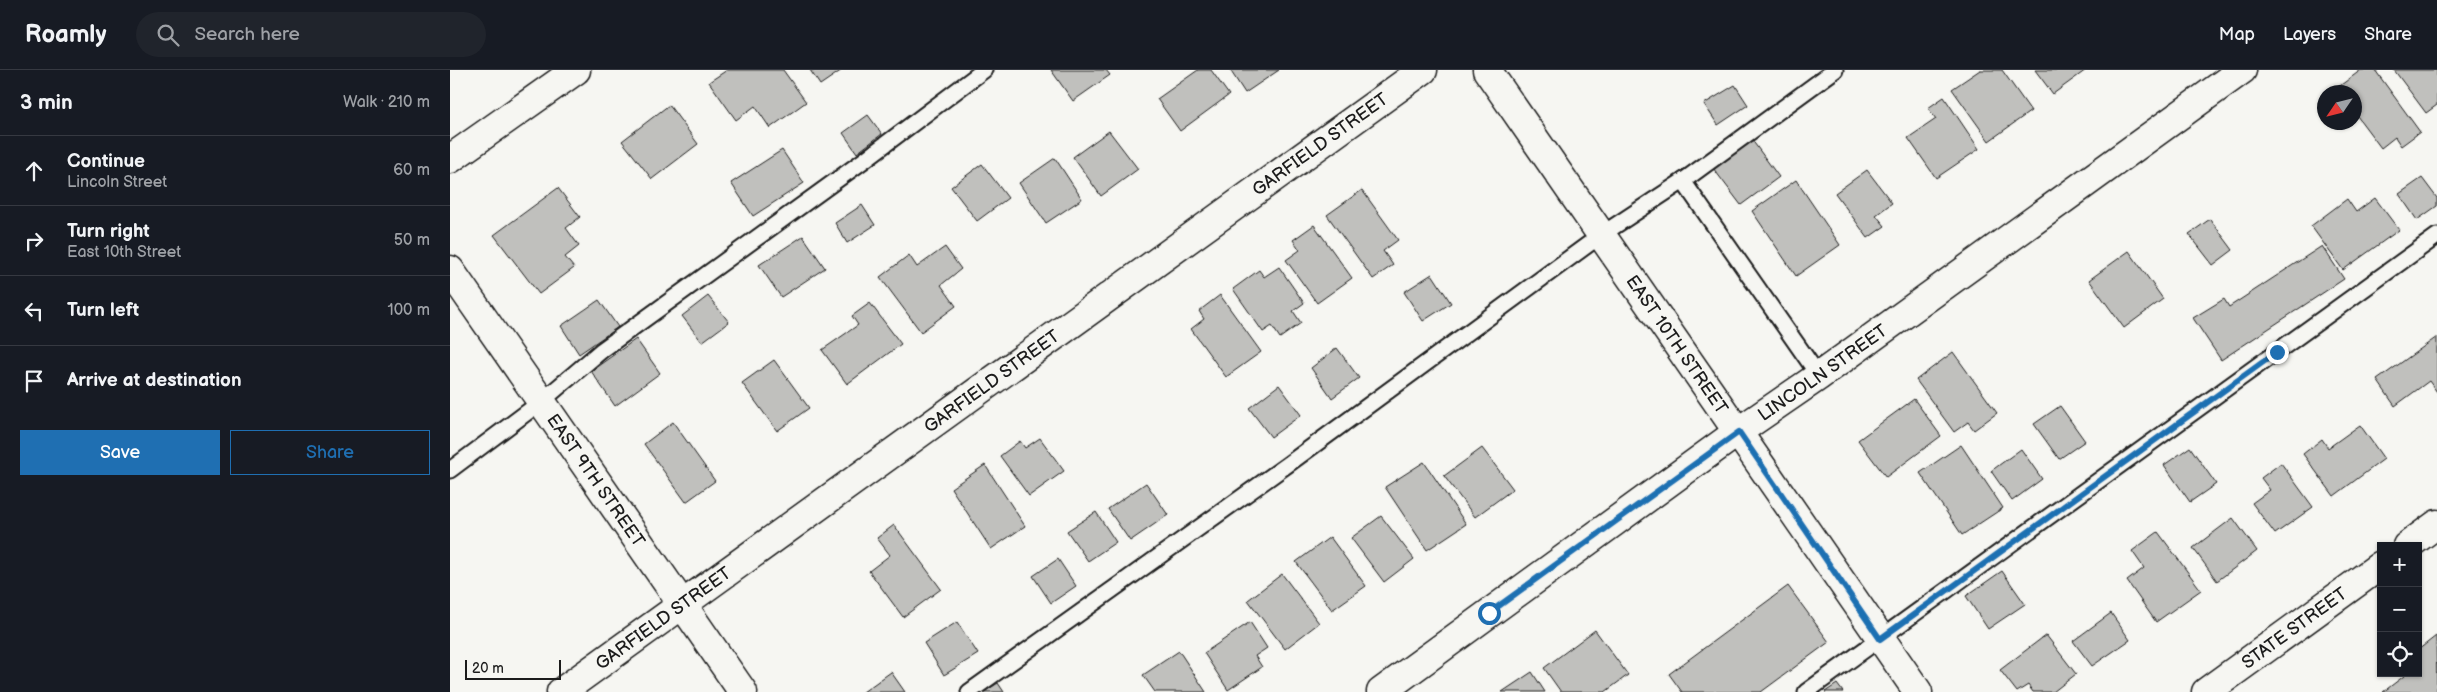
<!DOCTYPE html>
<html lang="en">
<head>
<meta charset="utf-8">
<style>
  :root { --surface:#171b24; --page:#20242c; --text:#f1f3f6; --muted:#9ea1a6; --line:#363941; --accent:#1f6fb2 }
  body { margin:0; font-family:"Balsamiq Sans",sans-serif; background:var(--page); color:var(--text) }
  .controls { position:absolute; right:15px; bottom:15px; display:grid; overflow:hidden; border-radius:0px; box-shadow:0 1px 4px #0004 }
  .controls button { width:45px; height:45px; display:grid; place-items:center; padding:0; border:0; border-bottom:1px solid var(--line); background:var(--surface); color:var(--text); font:25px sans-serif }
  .compass { position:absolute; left:1867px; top:15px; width:45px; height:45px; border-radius:50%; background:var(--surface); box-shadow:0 1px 4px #0004; rotate:235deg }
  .scale { position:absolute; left:15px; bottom:12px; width:96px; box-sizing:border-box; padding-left:5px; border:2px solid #1c1c1c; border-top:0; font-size:14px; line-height:18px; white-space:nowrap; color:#1c1c1c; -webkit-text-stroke:4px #f6f6f2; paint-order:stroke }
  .stop { position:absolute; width:15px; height:15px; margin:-11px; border:4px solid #1f6fb2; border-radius:50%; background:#fff }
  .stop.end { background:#1f6fb2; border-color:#fff; box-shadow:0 1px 5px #0008 }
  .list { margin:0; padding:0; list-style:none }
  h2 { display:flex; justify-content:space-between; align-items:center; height:65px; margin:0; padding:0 20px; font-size:21px }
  h2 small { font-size:16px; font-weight:400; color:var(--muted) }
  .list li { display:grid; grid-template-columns:32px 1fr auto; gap:15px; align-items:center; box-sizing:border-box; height:70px; padding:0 20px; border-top:1px solid var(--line) }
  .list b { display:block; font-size:19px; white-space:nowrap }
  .list p { margin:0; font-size:16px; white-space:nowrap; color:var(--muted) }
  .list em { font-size:16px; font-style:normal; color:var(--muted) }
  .actions { display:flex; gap:10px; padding:15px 20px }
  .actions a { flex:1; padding:11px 0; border:1px solid var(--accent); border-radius:0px; text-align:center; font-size:18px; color:var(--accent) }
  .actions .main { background:var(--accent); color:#fff }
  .icon { flex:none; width:28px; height:28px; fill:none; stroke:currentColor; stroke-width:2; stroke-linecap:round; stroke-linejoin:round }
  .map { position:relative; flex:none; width:1987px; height:622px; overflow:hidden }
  header { display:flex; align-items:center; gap:30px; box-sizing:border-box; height:70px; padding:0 25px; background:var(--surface); border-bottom:1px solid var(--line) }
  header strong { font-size:24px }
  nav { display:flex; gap:28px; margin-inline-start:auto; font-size:18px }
  .search { width:350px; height:45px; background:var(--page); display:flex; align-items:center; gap:12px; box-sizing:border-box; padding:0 18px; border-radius:28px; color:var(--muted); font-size:19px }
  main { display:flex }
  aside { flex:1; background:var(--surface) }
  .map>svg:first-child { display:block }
</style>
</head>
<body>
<header>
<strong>Roamly</strong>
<div class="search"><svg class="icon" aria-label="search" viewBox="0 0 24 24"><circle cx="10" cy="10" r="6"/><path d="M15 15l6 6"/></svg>Search here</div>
<nav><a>Map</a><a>Layers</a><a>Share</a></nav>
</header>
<main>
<aside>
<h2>3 min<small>Walk · 210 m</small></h2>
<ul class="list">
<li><svg class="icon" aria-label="ahead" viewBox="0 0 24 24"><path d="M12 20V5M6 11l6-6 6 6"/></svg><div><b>Continue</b><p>Lincoln Street</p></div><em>60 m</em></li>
<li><svg class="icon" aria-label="right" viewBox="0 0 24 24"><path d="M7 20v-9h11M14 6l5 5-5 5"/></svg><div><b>Turn right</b><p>East 10th Street</p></div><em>50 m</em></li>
<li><svg class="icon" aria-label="left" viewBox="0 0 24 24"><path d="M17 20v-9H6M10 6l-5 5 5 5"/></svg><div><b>Turn left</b></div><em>100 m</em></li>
<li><svg class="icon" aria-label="arrive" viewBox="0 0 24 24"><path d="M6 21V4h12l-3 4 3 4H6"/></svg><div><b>Arrive at destination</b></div></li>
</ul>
<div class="actions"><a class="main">Save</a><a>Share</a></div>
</aside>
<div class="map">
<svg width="1987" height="622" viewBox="0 0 1987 622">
  <rect width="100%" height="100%" fill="#f6f6f2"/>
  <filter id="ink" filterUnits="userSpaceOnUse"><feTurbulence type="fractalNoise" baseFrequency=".02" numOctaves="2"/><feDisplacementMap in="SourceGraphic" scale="10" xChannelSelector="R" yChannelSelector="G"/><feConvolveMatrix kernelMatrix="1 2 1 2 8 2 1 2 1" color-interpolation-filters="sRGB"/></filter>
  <g filter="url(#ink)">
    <!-- building -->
    <g fill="#c0c0bd" stroke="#1c1c1c">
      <path d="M277,0H333L356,32L320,58L305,36L286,50L259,12Z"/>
      <path d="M360,0H392L370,15Z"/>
      <path d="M601,0H656L660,5L623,31Z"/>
      <path d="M748,0H761L779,25L730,61L707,29Z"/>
      <path d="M780,0H829L795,23Z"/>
      <path d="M1530,0H1552L1581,41L1539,71L1502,19Z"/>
      <path d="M1585,0H1636L1603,24Z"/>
      <path d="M1911,0H1925L1970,62L1951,76L1945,67L1931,78L1904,42V22H1890L1887,18Z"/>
      <path d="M1944,0H1987V35L1976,43Z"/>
      <path d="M1285,15L1298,35L1268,55L1254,34Z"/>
      <path d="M1494,27L1529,79L1486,108L1458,68L1486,49L1478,38Z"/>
      <path d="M219,35L248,74L202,109L172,71Z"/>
      <path d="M418,45L432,64L407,83L393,63Z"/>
      <path d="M659,61L688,99L651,126L623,87Z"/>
      <path d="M1299,66L1329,107L1291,135L1260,94Z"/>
      <path d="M332,80L354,113L303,146L281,113Z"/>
      <path d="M605,88L632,129L596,153L569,113Z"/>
      <path d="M532,94L558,128L527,151L501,117Z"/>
      <path d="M1417,100L1442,133L1426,145L1435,156L1418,168L1385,123Z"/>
      <path d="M1972,108L1987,128V136L1967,150L1949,124Z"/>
      <path d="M1346,110L1390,175L1346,206L1302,141Z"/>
      <path d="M108,118L130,147L116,158L129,176L115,187L124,198L89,224L44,165Z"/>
      <path d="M912,120L948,170L933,181L943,195L923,209L877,145Z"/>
      <path d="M1925,128L1949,160L1893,200L1861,156L1897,129L1906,142Z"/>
      <path d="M412,135L425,155L397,173L385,153Z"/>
      <path d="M1760,149L1783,180L1763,195L1739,164Z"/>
      <path d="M864,155L902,208L867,233L836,190L850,180L843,170Z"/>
      <path d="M353,166L375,198L331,227L309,195Z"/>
      <path d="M1872,176L1894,209L1771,290L1743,248L1774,229L1779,237Z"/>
      <path d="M495,177L511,199L491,215L506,236L471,262L430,207L459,185L467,197Z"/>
      <path d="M1679,181L1713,229L1674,258L1639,210Z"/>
      <path d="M829,197L854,233L843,241L851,253L830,268L822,256L813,262L783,219L809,200L814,207Z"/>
      <path d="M982,204L1001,233L973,251L954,222Z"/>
      <path d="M770,225L811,282L776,307L741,259L754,249L749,241Z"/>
      <path d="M258,226L279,252L252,272L232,246Z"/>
      <path d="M149,230L168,257L129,284L111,256Z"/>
      <path d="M420,233L451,274L397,314L372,280L408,255L402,246Z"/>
      <path d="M1987,267V322L1979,311L1945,336L1927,310Z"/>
      <path d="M186,269L210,303L165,336L141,301Z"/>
      <path d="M887,278L909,308L882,328L861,298Z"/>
      <path d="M1503,282L1547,343L1524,360L1518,352L1504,362L1466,310Z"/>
      <path d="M324,290L359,338L327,361L292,313Z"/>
      <path d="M829,315L851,345L821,367L799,338Z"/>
      <path d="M1464,329L1491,366L1436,407L1408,370Z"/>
      <path d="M1610,336L1635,371L1609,389L1584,354Z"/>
      <path d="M223,352L265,411L236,432L194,374Z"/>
      <path d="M1910,355L1934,389L1884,426L1853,384L1872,369L1878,378Z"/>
      <path d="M590,368L614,401L579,426L550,386L570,371L575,378Z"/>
      <path d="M1511,375L1553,438L1512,465L1470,403Z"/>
      <path d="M1740,377L1766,414L1740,432L1714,395Z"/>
      <path d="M1032,378L1063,419L1025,447L994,406Z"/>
      <path d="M1571,379L1592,409L1562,431L1541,401Z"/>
      <path d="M974,392L1016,454L977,480L935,417Z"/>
      <path d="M1831,393L1863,437L1825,464L1802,433L1820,420L1811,408Z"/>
      <path d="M535,395L575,456L541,479L501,418Z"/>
      <path d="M696,413L718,445L680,471L658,439Z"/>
      <path d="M646,442L666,472L638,491L617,461Z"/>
      <path d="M931,446L964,489L934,512L901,468Z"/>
      <path d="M1783,448L1807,481L1767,511L1743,478Z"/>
      <path d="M444,455L491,519L453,547L419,501L440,485L427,468Z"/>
      <path d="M1708,462L1751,520L1706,552L1677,511L1694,498L1682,481Z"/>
      <path d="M880,467L916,516L882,540L846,492Z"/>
      <path d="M608,489L626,516L601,533L583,506Z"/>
      <path d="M1552,501L1575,534L1538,559L1516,526Z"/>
      <path d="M832,504L869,553L835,579L798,530Z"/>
      <path d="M1338,516L1379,572L1311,622H1232L1219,604Z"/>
      <path d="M1661,543L1680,570L1642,596L1623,571Z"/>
      <path d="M507,552L528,584L494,605L474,573Z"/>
      <path d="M800,552L817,578L805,586L812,597L778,620L754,583Z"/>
      <path d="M1145,560L1178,605L1155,622H1111L1094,598Z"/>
      <path d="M1596,565L1626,604L1603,622H1583L1578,615L1567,622L1550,600Z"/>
      <path d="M1986,566L1987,622H1933L1954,606L1952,603H1968V580Z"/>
      <path d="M729,581L756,622H705L693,605Z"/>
      <path d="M441,602L455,622H413Z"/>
      <path d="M1082,602L1095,622H1052Z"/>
      <path d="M548,613L554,622H534Z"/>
      <path d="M1387,614L1393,622H1375Z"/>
    </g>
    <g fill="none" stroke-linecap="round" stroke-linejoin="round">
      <defs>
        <g id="lane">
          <path d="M1233,111L1385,0"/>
          <path d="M0,400L92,331L152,280L413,91L534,0"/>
          <path d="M519,622L837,395L1151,165L1233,111L1369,306"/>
          <path d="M1356,622L1987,166"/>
        </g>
        <g id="street">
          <path d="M0,89L126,0"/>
          <path id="s1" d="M0,200L293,622"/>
          <path id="s2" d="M1289,361L1369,306L1792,0"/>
          <path d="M1957,476L1987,454"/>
          <path id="s3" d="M111,622L973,0"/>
          <path id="s4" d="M1756,622L1931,495"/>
        </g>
        <g id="secondary">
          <path id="s5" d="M1037,0L1468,622"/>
          <path d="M931,622L1289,361"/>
        </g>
      </defs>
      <!-- lane casing -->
      <use href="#lane" stroke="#1c1c1c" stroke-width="19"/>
      <!-- street casing -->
      <use href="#street" stroke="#1c1c1c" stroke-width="31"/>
      <!-- secondary casing -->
      <use href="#secondary" stroke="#1c1c1c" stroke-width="31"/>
      <!-- lane -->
      <use href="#lane" stroke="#f6f6f2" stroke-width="15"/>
      <!-- street -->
      <use href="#street" stroke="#f6f6f2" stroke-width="28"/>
      <!-- secondary -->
      <use href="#secondary" stroke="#f6f6f2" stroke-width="28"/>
    </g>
  </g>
  <g fill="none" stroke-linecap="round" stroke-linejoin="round" filter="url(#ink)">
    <!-- route -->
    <path stroke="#1f6fb2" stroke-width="6" d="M1039,543L1289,362L1430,569L1827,282"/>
  </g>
  <g text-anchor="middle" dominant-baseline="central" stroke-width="5" stroke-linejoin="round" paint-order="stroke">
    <!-- street labels -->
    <g font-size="18" fill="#1c1c1c" stroke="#f6f6f2">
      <text stroke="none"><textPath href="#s3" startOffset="936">GARFIELD STREET</textPath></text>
      <text stroke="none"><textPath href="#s5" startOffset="334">EAST 10TH STREET</textPath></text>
      <text stroke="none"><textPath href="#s2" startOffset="102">LINCOLN STREET</textPath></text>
      <text stroke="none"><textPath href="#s3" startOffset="531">GARFIELD STREET</textPath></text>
      <text stroke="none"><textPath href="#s1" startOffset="256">EAST 9TH STREET</textPath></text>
      <text stroke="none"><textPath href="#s3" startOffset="126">GARFIELD STREET</textPath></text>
      <text stroke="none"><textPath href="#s4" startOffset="109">STATE STREET</textPath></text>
    </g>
  </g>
</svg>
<div class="controls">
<button>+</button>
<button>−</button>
<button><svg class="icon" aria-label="locate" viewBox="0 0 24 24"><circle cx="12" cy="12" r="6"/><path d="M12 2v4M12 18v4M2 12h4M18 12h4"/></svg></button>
</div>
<svg class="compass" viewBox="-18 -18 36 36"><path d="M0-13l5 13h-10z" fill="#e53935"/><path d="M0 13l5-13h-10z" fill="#9ea1a6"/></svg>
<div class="scale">20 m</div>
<div class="stop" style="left:1039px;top:543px"></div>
<div class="stop end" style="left:1827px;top:282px"></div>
</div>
</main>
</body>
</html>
